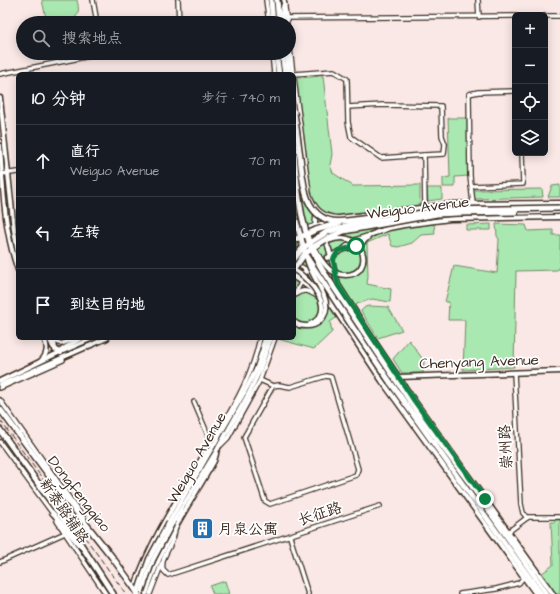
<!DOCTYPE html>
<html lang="zh">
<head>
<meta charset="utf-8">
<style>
  :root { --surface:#171b24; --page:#242831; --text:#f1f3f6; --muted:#9ea1a6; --line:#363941 }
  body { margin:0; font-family:"Architects Daughter","LXGW WenKai TC",sans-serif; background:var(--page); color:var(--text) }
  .controls { position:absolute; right:12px; top:12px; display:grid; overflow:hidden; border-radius:6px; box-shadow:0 2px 10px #0003 }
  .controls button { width:36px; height:36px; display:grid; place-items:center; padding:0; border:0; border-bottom:1px solid var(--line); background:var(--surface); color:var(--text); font:20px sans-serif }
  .stop { position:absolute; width:12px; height:12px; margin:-9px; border:3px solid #0b8043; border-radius:50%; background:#fff }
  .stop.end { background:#0b8043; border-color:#fff; box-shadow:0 1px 4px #0008 }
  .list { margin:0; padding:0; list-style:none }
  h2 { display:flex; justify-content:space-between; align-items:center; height:52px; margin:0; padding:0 16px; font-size:17px }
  h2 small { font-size:13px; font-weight:400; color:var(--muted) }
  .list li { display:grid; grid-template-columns:26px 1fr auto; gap:12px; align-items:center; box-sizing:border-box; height:72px; padding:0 16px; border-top:1px solid var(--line) }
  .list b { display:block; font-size:15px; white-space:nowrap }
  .list p { margin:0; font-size:13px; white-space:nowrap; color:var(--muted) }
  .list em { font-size:13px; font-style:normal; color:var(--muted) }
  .icon { flex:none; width:22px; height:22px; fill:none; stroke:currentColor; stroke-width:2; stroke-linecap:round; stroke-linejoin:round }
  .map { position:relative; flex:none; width:560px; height:594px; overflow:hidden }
  .search { position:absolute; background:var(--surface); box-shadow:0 2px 10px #0003; left:16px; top:16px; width:280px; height:44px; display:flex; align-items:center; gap:10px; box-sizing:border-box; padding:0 14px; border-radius:22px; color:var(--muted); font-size:15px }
  .panel { position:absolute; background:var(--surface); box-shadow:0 2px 10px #0003; left:16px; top:72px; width:280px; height:268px; border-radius:6px }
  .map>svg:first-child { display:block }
</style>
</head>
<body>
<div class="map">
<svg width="560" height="594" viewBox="0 0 560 594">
  <rect width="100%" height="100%" fill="#f9e8e5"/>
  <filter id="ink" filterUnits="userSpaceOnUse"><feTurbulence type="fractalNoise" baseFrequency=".025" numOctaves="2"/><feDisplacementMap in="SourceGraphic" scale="8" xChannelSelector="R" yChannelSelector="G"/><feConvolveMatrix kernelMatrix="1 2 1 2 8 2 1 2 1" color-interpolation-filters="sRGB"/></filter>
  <g filter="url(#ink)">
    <!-- green -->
    <g fill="#a9e8b0" stroke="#728967">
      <path d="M42,0H77C79,9 80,15 72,20L63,18V20L47,23Z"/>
      <path d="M323,76L332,154L330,165L333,173L353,186L420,185V211L434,224L435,234L421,235L412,243L398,247L392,246L388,234L367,243L368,276L367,284L391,289L390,302L372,299L357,304L330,322L332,332L314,349L278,339L294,338V186L304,184L310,182L296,78Z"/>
      <path d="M448,118H467L468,176L455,177V187H443V178L450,177Z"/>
      <path d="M560,185V197H548L552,186Z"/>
      <path d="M427,188H442V199L428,201Z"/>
      <path d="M542,189L543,197L474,199V190Z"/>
      <path d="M491,224V230H466V225Z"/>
      <path d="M496,224L526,225L528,231L553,230V235H560V264L557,270L516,271L514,367L463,370L465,320H448L449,302H445L454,266L497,273L499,239L497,236Z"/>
      <path d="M369,306L388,307L402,330L378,338L361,311L365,307Z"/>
      <path d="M409,340L424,361L423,373H402L393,359Z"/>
      <path d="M555,520H560V594H556L541,574L553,565L551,522H555Z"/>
      <path d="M225,581L229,594H213L210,586Z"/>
    </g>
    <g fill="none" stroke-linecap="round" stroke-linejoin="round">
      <defs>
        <g id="minor">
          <path d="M93,0L97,23"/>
          <path d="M178,0L179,23"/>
          <path d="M266,0L269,23"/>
          <path d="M284,0L287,23"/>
          <path d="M478,0L479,17"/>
          <path d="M545,16H560"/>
          <path d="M280,18L515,16"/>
          <path d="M244,23L274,19"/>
          <path d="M289,40L293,74"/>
          <path d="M272,53L274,74"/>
          <path d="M0,74L105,53"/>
          <path d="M294,74L334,71L347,79L348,122L351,137L381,158L424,155L425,207"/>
          <path d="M294,79L309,193C314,209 322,217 339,218"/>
          <path d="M348,107L383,105L441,106L442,136L445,144L444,154L424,155"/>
          <path d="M2,174L18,172"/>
          <path d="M472,186L523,184L522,153"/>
          <path d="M294,199L309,197"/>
          <path d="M473,204L470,176L469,94L478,92L515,91"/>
          <path d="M315,225C322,230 327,242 329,250"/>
          <path d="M315,225L316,212"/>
          <path d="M294,232L330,221"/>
          <path d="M294,232C296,246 291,266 308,270"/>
          <path d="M308,270L322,295"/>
          <path d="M295,295C304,287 311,292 320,298"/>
          <path d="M294,296L305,275"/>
          <path d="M54,340L61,344L77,338"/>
          <path d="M59,352L64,348L82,338"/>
          <path d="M514,373L521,504L523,513L527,518"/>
          <path d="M260,380L273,386L244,437L265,501L270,504L356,475L358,469L331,377L326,376L290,387L279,385L273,386"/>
          <path d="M0,388L63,360"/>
          <path d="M0,400L85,520"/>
          <path d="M194,402L213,447"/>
          <path d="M217,437L219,431C237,401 253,372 260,338"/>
          <path d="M0,442L53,514"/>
          <path d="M221,445L228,438L260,380L275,338"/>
          <path d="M57,521L106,594"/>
          <path d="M175,528C175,546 160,554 163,570L168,575L380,506"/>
          <path d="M508,532L528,517H560"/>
          <path d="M290,537L308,594"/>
          <path d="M0,562L65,533"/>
          <path d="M150,594L162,563"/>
          <path d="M460,594L496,589L519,583L523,578"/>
        </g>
        <g id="major">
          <path d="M0,98L14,230L18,253"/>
          <path d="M0,146C3,187 4,231 18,270"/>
          <path d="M339,218L452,204L560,203"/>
          <path d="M346,247L356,240L368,236"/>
          <path d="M329,249L338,285L376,344L413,399L553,594"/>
          <path d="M327,258L344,249L356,246L362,243L370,235L375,233L389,228L404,225L450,219L560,217"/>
          <path d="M294,276L300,275L308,270"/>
          <path d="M294,277L316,292"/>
          <path d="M324,296L330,302L382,381L536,594"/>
          <path d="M294,322L299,325"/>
          <path d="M49,338L53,347L61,353"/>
          <path d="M54,340L55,350"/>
          <path d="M41,361C48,354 48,347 44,338"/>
          <path d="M399,377L560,371"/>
          <path d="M0,381L54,355L93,338"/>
          <path d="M0,385L107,338"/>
          <path d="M52,512L79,545"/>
          <path d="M169,522L245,391L256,370L264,345"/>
          <path d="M172,524L217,450L249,393L259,372L267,348"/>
          <path d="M136,584C152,537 180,496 205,453L210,450"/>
          <path d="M146,594C160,546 190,504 214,461L216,454"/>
        </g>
        <g id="highway">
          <path d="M271,0L273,23"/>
          <path d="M277,0L279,23"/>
          <path d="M281,22L284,5"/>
          <path d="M276,53L279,74"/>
          <path d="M282,53L285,74"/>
          <path d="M287,53L289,74"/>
          <path d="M520,212L560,211"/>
          <path d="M263,346L266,338"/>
          <path d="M267,348L270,338"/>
          <path d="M394,377L422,419L471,485L547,594"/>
          <path d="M390,382L541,594"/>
          <path d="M0,409L70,504L112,557L133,586"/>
          <path d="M0,430L72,531L113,594"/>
        </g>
      </defs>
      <!-- minor casing -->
      <use href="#minor" stroke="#3b2a1e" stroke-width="6"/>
      <!-- major casing -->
      <use href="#major" stroke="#3b2a1e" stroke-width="7"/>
      <!-- highway casing -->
      <use href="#highway" stroke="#3b2a1e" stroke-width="8"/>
      <!-- minor -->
      <use href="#minor" stroke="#fff" stroke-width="3.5"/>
      <!-- major -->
      <use href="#major" stroke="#fff" stroke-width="4"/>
      <!-- highway -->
      <use href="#highway" stroke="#fff" stroke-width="5"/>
      <!-- rail -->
      <path stroke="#3b2a1e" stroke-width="1" stroke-dasharray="6 3" stroke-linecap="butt" d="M0,420L126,594"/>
      <defs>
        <g id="major-bridge">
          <path d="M313,247C318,254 322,263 329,269C334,273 340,275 346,275C376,274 365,226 328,241"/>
          <path d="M294,270C311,279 338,312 310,324"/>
          <path d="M299,325C307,327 314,327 320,321C339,303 310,278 307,259"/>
          <path d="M142,591L153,560L172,524"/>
          <path d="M137,594L149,559L169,522"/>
        </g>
        <g id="highway-bridge">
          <path d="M294,112C296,127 298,142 300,157C303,180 303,215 332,221C345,223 364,218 378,217"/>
          <path d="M294,155C298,196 301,236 323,271L394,377"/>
          <path d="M294,214L306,256L352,326L390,382"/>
          <path d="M294,240L316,230L339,223"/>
          <path d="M294,259L301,250L314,240L327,232L346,226L400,216L446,210L560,208"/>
          <path d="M294,269L304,255L315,246L328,238L344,231L437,214L459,213L515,212"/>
          <path d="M133,586L138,594"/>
        </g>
      </defs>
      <!-- major-bridge casing -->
      <use href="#major-bridge" stroke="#3b2a1e" stroke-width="7" stroke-linecap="butt"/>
      <!-- highway-bridge casing -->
      <use href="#highway-bridge" stroke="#3b2a1e" stroke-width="8" stroke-linecap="butt"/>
      <!-- major-bridge -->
      <use href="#major-bridge" stroke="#fff" stroke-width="4"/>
      <!-- highway-bridge -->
      <use href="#highway-bridge" stroke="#fff" stroke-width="5"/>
    </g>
  </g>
  <g fill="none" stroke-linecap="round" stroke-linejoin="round" filter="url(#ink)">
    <!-- route -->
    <path stroke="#0b8043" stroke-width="5" d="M356,246L338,251L333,260L336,276L338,285L413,399L485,499"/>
  </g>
  <!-- icons -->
  <defs>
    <symbol id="building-square" viewBox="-11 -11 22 22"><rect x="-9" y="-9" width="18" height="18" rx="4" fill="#1f6fb2" stroke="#fff"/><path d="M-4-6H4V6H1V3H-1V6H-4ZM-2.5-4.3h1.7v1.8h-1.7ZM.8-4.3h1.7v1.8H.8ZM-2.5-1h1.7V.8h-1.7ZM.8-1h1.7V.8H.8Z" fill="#fff"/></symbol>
  </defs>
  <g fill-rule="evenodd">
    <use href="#building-square" x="190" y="516" width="25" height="25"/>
  </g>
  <g text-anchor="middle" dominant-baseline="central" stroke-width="3.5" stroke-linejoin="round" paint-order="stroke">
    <!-- street labels -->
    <g font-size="15" fill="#3b2a1e" stroke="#fff">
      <text transform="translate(418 208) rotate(-7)">Weiguo Avenue</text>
      <text transform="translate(479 362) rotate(-2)">Chenyang Avenue</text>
      <text transform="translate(506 447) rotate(-93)">崇州路</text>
      <text transform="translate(197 458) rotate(-60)">Weiguo Avenue</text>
      <text transform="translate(79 494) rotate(52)">Dongfengqiao</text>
      <text transform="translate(64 511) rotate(56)">新泰路辅路</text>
      <text transform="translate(320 514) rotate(-18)">长征路</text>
    </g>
    <!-- poi labels -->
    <g font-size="15" fill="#3b2a1e" stroke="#fff" text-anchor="start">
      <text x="218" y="529">月泉公寓</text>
    </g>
  </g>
</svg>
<div class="controls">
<button>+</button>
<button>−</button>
<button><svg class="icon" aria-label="locate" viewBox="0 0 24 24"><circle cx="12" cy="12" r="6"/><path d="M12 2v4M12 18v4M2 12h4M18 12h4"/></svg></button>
<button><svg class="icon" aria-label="layers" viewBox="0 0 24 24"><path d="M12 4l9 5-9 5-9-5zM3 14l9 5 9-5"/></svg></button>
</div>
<div class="stop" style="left:356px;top:246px"></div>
<div class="stop end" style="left:485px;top:499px"></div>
<div class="search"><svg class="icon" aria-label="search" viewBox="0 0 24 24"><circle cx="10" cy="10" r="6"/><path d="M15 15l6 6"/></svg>搜索地点</div>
<section class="panel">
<h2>10 分钟<small>步行 · 740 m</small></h2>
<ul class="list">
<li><svg class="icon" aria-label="ahead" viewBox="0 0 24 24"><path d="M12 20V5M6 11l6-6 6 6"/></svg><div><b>直行</b><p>Weiguo Avenue</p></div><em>70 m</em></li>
<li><svg class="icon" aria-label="left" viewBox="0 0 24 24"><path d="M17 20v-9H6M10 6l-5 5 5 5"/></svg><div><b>左转</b></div><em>670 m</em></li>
<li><svg class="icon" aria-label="arrive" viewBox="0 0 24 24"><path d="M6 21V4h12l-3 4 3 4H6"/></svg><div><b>到达目的地</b></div></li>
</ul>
</section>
</div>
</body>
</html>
